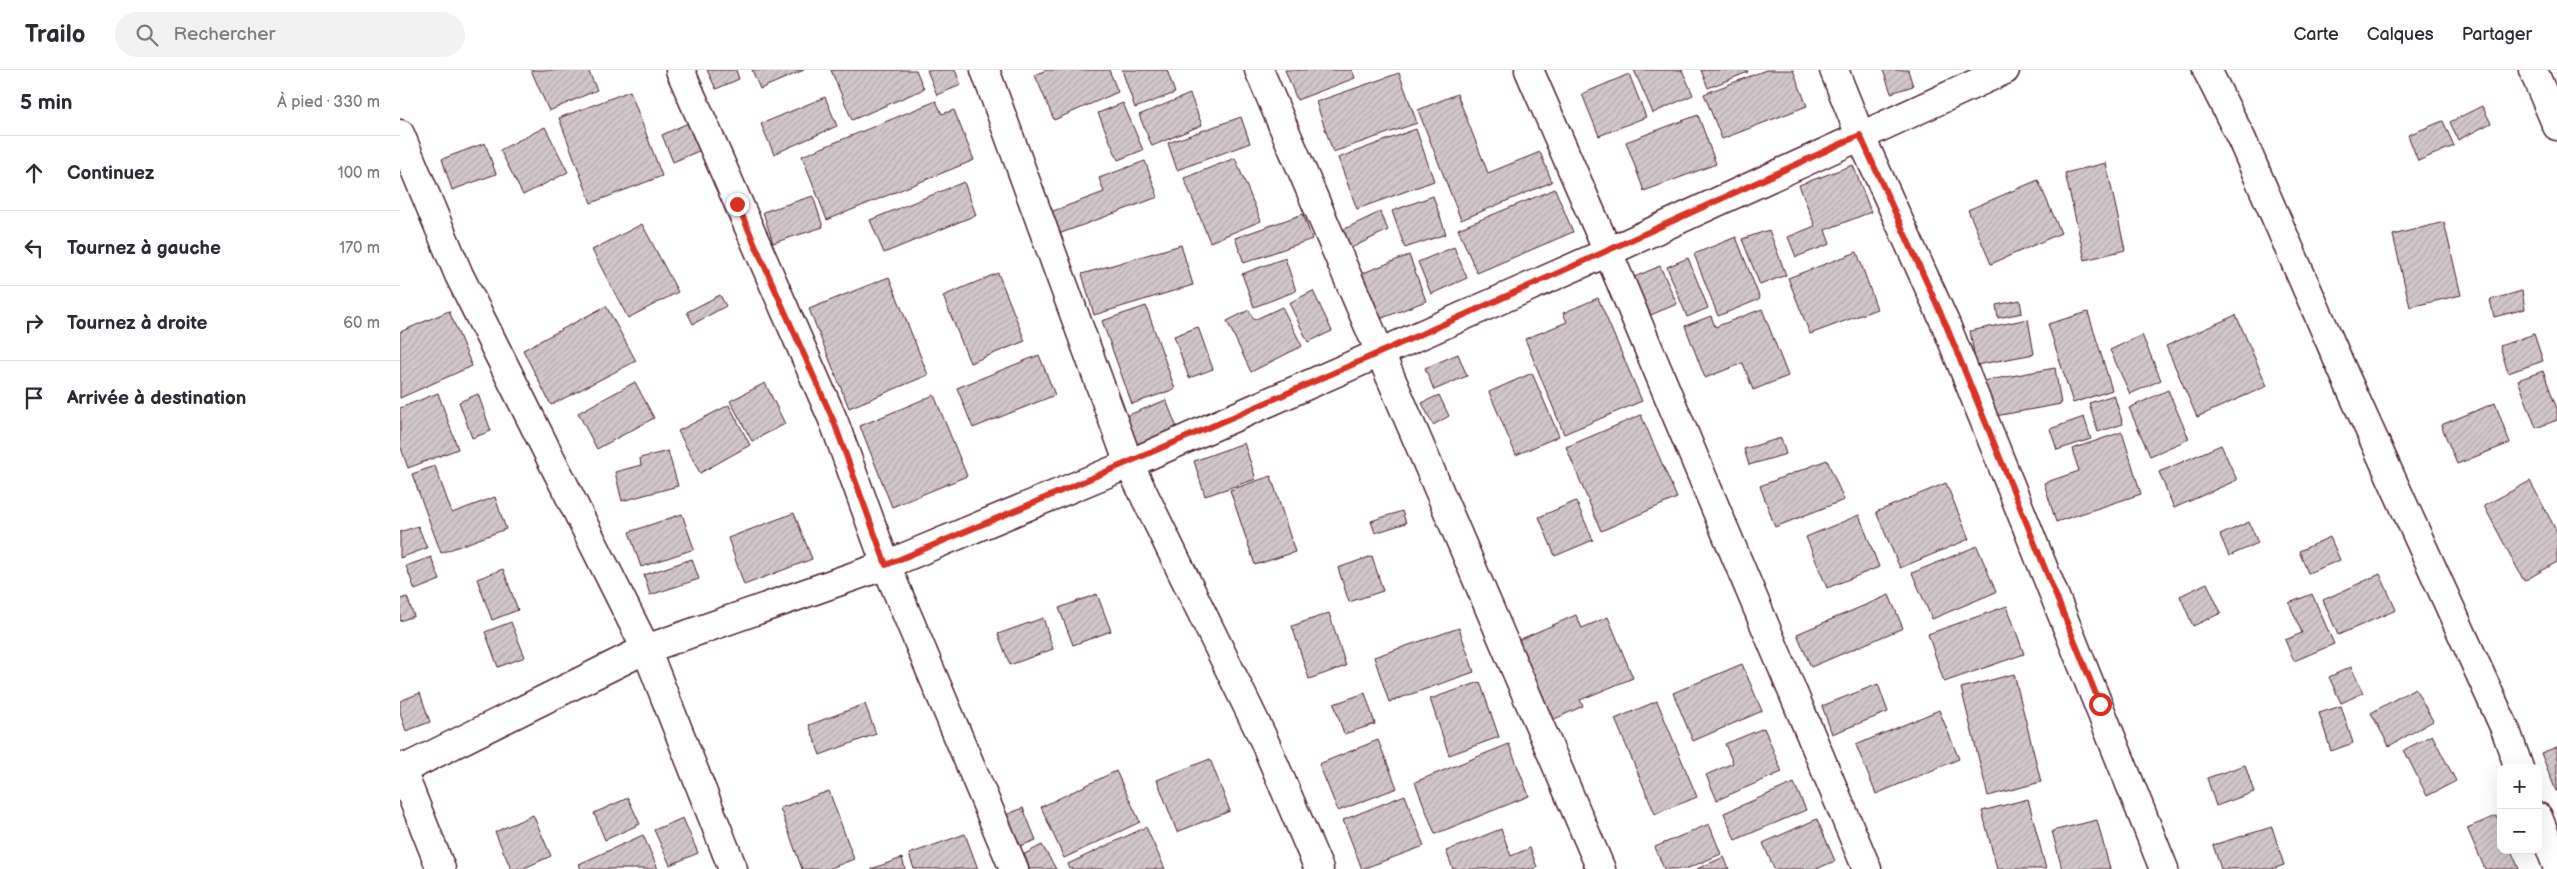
<!DOCTYPE html>
<html lang="fr">
<head>
<meta charset="utf-8">
<style>
  :root { --surface:#fff; --page:#f2f2f3; --text:#2b2b33; --muted:#7c7c81; --line:#e1e1e2 }
  body { margin:0; font-family:"Balsamiq Sans",sans-serif; background:var(--page); color:var(--text) }
  .controls { position:absolute; right:15px; bottom:15px; display:grid; overflow:hidden; border-radius:10px; box-shadow:0 5px 20px #0002 }
  .controls button { width:45px; height:45px; display:grid; place-items:center; padding:0; border:0; border-bottom:1px solid var(--line); background:var(--surface); color:var(--text); font:25px sans-serif }
  .stop { position:absolute; width:15px; height:15px; margin:-11px; border:4px solid #d93025; border-radius:50%; background:#fff }
  .stop.end { background:#d93025; border-color:#fff; box-shadow:0 1px 5px #0008 }
  .list { margin:0; padding:0; list-style:none }
  h2 { display:flex; justify-content:space-between; align-items:center; height:65px; margin:0; padding:0 20px; font-size:21px }
  h2 small { font-size:16px; font-weight:400; color:var(--muted) }
  .list li { display:grid; grid-template-columns:32px 1fr auto; gap:15px; align-items:center; box-sizing:border-box; height:75px; padding:0 20px; border-top:1px solid var(--line) }
  .list b { display:block; font-size:19px; white-space:nowrap }
  .list em { font-size:16px; font-style:normal; color:var(--muted) }
  .icon { flex:none; width:28px; height:28px; fill:none; stroke:currentColor; stroke-width:2; stroke-linecap:round; stroke-linejoin:round }
  .map { position:relative; flex:none; width:2157px; height:799px; overflow:hidden }
  header { display:flex; align-items:center; gap:30px; box-sizing:border-box; height:70px; padding:0 25px; background:var(--surface); border-bottom:1px solid var(--line) }
  header strong { font-size:24px }
  nav { display:flex; gap:28px; margin-inline-start:auto; font-size:18px }
  .search { width:350px; height:45px; background:var(--page); display:flex; align-items:center; gap:12px; box-sizing:border-box; padding:0 18px; border-radius:28px; color:var(--muted); font-size:19px }
  main { display:flex }
  aside { flex:1; background:var(--surface) }
  .map>svg:first-child { display:block }
</style>
</head>
<body>
<header>
<strong>Trailo</strong>
<div class="search"><svg class="icon" aria-label="search" viewBox="0 0 24 24"><circle cx="10" cy="10" r="6"/><path d="M15 15l6 6"/></svg>Rechercher</div>
<nav><a>Carte</a><a>Calques</a><a>Partager</a></nav>
</header>
<main>
<aside>
<h2>5 min<small>À pied · 330 m</small></h2>
<ul class="list">
<li><svg class="icon" aria-label="ahead" viewBox="0 0 24 24"><path d="M12 20V5M6 11l6-6 6 6"/></svg><div><b>Continuez</b></div><em>100 m</em></li>
<li><svg class="icon" aria-label="left" viewBox="0 0 24 24"><path d="M17 20v-9H6M10 6l-5 5 5 5"/></svg><div><b>Tournez à gauche</b></div><em>170 m</em></li>
<li><svg class="icon" aria-label="right" viewBox="0 0 24 24"><path d="M7 20v-9h11M14 6l5 5-5 5"/></svg><div><b>Tournez à droite</b></div><em>60 m</em></li>
<li><svg class="icon" aria-label="arrive" viewBox="0 0 24 24"><path d="M6 21V4h12l-3 4 3 4H6"/></svg><div><b>Arrivée à destination</b></div></li>
</ul>
</aside>
<div class="map">
<svg width="2157" height="799" viewBox="0 0 2157 799">
  <defs>
    <pattern id="building-hatch" width="6" height="6" patternUnits="userSpaceOnUse" patternTransform="scale(1.25)"><rect width="6" height="6" fill="#d2c7cb"/><path d="M-1 1l2-2M0 6l6-6M5 7l2-2" fill="none" stroke="#b6aaae"/></pattern>
  </defs>
  <rect width="100%" height="100%" fill="#fff"/>
  <filter id="ink" filterUnits="userSpaceOnUse"><feTurbulence type="fractalNoise" baseFrequency=".02" numOctaves="2"/><feDisplacementMap in="SourceGraphic" scale="10" xChannelSelector="R" yChannelSelector="G"/><feConvolveMatrix kernelMatrix="1 2 1 2 8 2 1 2 1" color-interpolation-filters="sRGB"/></filter>
  <g filter="url(#ink)">
    <!-- building -->
    <g fill="url(#building-hatch)" stroke="#4a1f2b">
      <path d="M131,0H188L197,20L149,41Z"/>
      <path d="M307,0H336L339,9L316,19Z"/>
      <path d="M352,0H404L360,19Z"/>
      <path d="M431,0H516L524,19L452,50Z"/>
      <path d="M527,0H555L561,15L537,25Z"/>
      <path d="M646,0H709L718,22L654,50L635,5Z"/>
      <path d="M722,0H767L775,23L735,38Z"/>
      <path d="M885,0H952L955,8L897,30Z"/>
      <path d="M1234,0H1282L1293,25L1253,43Z"/>
      <path d="M1301,0H1347L1348,2L1308,18Z"/>
      <path d="M1366,0H1393L1407,36L1322,69L1304,24Z"/>
      <path d="M1483,0H1508L1513,16L1491,23Z"/>
      <path d="M999,3L1017,53L933,82L916,32Z"/>
      <path d="M1229,4L1246,47L1199,66L1182,24Z"/>
      <path d="M230,21L262,106L191,133L159,48Z"/>
      <path d="M790,24L802,55L752,76L739,45Z"/>
      <path d="M1057,24L1088,103L1140,82L1152,112L1061,150L1018,40Z"/>
      <path d="M425,27L437,56L374,84L361,54Z"/>
      <path d="M536,31L542,44L554,40L574,90L427,150L402,86Z"/>
      <path d="M723,33L743,80L718,90L698,43Z"/>
      <path d="M2082,36L2091,53L2058,70L2050,52Z"/>
      <path d="M1298,45L1316,94L1244,121L1226,72Z"/>
      <path d="M841,47L850,73L777,100L768,73Z"/>
      <path d="M2043,51L2054,76L2018,91L2008,65Z"/>
      <path d="M288,53L301,80L273,92L262,65Z"/>
      <path d="M145,57L168,102L123,125L100,80Z"/>
      <path d="M1016,59L1034,111L957,139L938,88Z"/>
      <path d="M85,73L96,104L52,120L42,89Z"/>
      <path d="M835,88L861,151L810,172L784,108Z"/>
      <path d="M745,91L758,127L656,165L648,143L704,122L699,108Z"/>
      <path d="M1706,93L1725,180L1685,190L1665,103Z"/>
      <path d="M1453,95L1471,142L1425,160L1430,174L1396,187L1388,167L1415,156L1399,115Z"/>
      <path d="M1638,110L1661,163L1591,194L1568,140Z"/>
      <path d="M564,112L576,145L484,183L470,150Z"/>
      <path d="M1155,119L1173,162L1077,203L1058,159Z"/>
      <path d="M413,126L423,157L373,173L363,142Z"/>
      <path d="M1033,126L1046,164L1005,178L992,141Z"/>
      <path d="M980,142L988,160L945,181L936,163Z"/>
      <path d="M903,144L912,169L844,193L835,168Z"/>
      <path d="M2044,152L2061,225L2010,237L1993,165Z"/>
      <path d="M242,154L278,222L228,248L192,180Z"/>
      <path d="M1369,160L1386,205L1360,215L1342,169Z"/>
      <path d="M1336,167L1360,229L1318,246L1294,184Z"/>
      <path d="M781,175L793,215L694,245L682,204Z"/>
      <path d="M1054,177L1067,208L1031,224L1018,192Z"/>
      <path d="M1457,182L1477,239L1410,264L1388,208Z"/>
      <path d="M1009,185L1026,231L975,251L958,205Z"/>
      <path d="M885,188L896,221L854,237L842,204Z"/>
      <path d="M1288,188L1308,238L1287,247L1267,197Z"/>
      <path d="M1260,196L1277,234L1248,246L1232,208Z"/>
      <path d="M598,203L625,271L570,293L543,226Z"/>
      <path d="M489,207L528,305L449,338L409,239Z"/>
      <path d="M913,221L932,261L908,272L889,233Z"/>
      <path d="M2122,221L2125,239L2094,247L2090,230Z"/>
      <path d="M320,225L326,236L293,254L287,242Z"/>
      <path d="M1198,228L1242,331L1164,364L1125,269L1167,252L1163,243Z"/>
      <path d="M1620,230L1622,243L1598,248L1596,235Z"/>
      <path d="M206,236L236,291L151,335L123,280Z"/>
      <path d="M746,236L775,319L732,334L702,251Z"/>
      <path d="M882,237L902,276L851,302L827,251L849,240L854,250Z"/>
      <path d="M1362,239L1388,306L1353,320L1343,293L1305,308L1285,256L1311,246L1315,257Z"/>
      <path d="M49,241L72,296L0,328V262Z"/>
      <path d="M1688,242L1712,320L1673,333L1648,254Z"/>
      <path d="M1836,245L1867,316L1797,347L1766,276Z"/>
      <path d="M1628,249L1634,284L1576,295L1570,261Z"/>
      <path d="M798,257L813,299L789,308L774,266Z"/>
      <path d="M2134,264L2143,291L2108,303L2100,276Z"/>
      <path d="M1742,265L1761,310L1730,324L1710,280Z"/>
      <path d="M1058,284L1067,306L1034,320L1025,298Z"/>
      <path d="M639,285L655,325L573,358L557,318Z"/>
      <path d="M1655,298L1661,334L1590,347L1584,311Z"/>
      <path d="M2143,301L2157,339V350L2136,358L2118,310Z"/>
      <path d="M1132,303L1159,366L1116,385L1089,322Z"/>
      <path d="M235,312L254,348L197,379L178,343Z"/>
      <path d="M365,313L385,354L352,371L330,331Z"/>
      <path d="M1768,320L1789,369L1750,386L1729,338Z"/>
      <path d="M38,323L58,379L8,398L0,375V338Z"/>
      <path d="M78,324L91,361L72,368L59,332Z"/>
      <path d="M534,325L567,406L492,437L460,356Z"/>
      <path d="M1039,325L1049,346L1033,355L1022,333Z"/>
      <path d="M1714,325L1723,354L1698,362L1689,333Z"/>
      <path d="M766,330L779,363L739,379L726,346Z"/>
      <path d="M2095,333L2110,373L2057,394L2041,355Z"/>
      <path d="M329,335L350,375L300,403L278,361Z"/>
      <path d="M1241,345L1277,428L1201,461L1166,377Z"/>
      <path d="M1684,347L1691,369L1657,380L1650,359Z"/>
      <path d="M1722,362L1741,424L1656,452L1644,413L1679,401L1672,379Z"/>
      <path d="M1381,368L1386,384L1349,395L1344,379Z"/>
      <path d="M844,373L856,409L805,426L794,391Z"/>
      <path d="M1821,375L1837,410L1774,438L1759,402Z"/>
      <path d="M268,381L278,416L222,431L215,402L241,395L240,388Z"/>
      <path d="M1427,390L1444,430L1375,457L1360,416Z"/>
      <path d="M35,396L52,443L95,427L106,459L41,483L12,404Z"/>
      <path d="M871,406L895,482L855,495L830,420Z"/>
      <path d="M2130,411L2157,462V492L2124,511L2084,436Z"/>
      <path d="M1546,413L1569,469L1500,498L1476,442Z"/>
      <path d="M1176,431L1193,470L1155,486L1139,447Z"/>
      <path d="M1002,441L1006,453L975,463L971,451Z"/>
      <path d="M394,443L412,489L344,515L328,468Z"/>
      <path d="M282,444L294,479L241,497L229,462Z"/>
      <path d="M1459,445L1479,497L1427,518L1406,467Z"/>
      <path d="M1849,452L1858,473L1829,486L1820,465Z"/>
      <path d="M18,456L27,478L0,488V462Z"/>
      <path d="M1930,467L1940,490L1908,503L1899,481Z"/>
      <path d="M1577,476L1596,522L1532,549L1512,503Z"/>
      <path d="M972,486L983,521L949,532L938,498Z"/>
      <path d="M31,487L40,510L15,520L6,496Z"/>
      <path d="M292,489L299,509L250,525L244,505Z"/>
      <path d="M103,499L118,540L92,550L77,509Z"/>
      <path d="M1980,504L1996,540L1938,565L1923,530Z"/>
      <path d="M1807,513L1821,543L1793,556L1780,526Z"/>
      <path d="M697,524L711,561L673,575L659,538Z"/>
      <path d="M1912,524L1934,574L1894,591L1885,570L1902,563L1889,533Z"/>
      <path d="M1489,525L1503,558L1411,597L1397,564Z"/>
      <path d="M7,527L14,546L0,551V529Z"/>
      <path d="M1607,536L1624,584L1544,612L1528,564Z"/>
      <path d="M929,543L946,596L909,609L892,556Z"/>
      <path d="M1176,545L1182,558L1208,547L1233,608L1180,630L1183,636L1148,652L1114,572Z"/>
      <path d="M643,548L653,579L610,595L598,564Z"/>
      <path d="M111,552L125,587L98,597L85,562Z"/>
      <path d="M1059,558L1074,602L989,632L974,587Z"/>
      <path d="M1342,594L1362,641L1293,671L1273,623Z"/>
      <path d="M1951,597L1963,623L1941,633L1929,607Z"/>
      <path d="M1614,604L1641,712L1588,726L1561,618Z"/>
      <path d="M1080,612L1099,667L1049,685L1030,629Z"/>
      <path d="M1478,614L1488,642L1432,664L1422,636Z"/>
      <path d="M2015,618L2033,651L1989,676L1971,643Z"/>
      <path d="M20,623L30,652L6,661L0,643V631Z"/>
      <path d="M965,623L975,654L944,664L934,634Z"/>
      <path d="M1257,631L1297,727L1255,744L1215,649Z"/>
      <path d="M465,634L476,664L420,685L409,655Z"/>
      <path d="M1941,636L1953,673L1931,681L1919,643Z"/>
      <path d="M1539,640L1559,689L1476,724L1456,675Z"/>
      <path d="M1364,658L1382,702L1317,730L1306,705L1333,693L1325,674Z"/>
      <path d="M2032,665L2056,711L2027,726L2004,680Z"/>
      <path d="M978,670L997,718L938,741L919,694Z"/>
      <path d="M1109,674L1129,726L1035,764L1015,712Z"/>
      <path d="M2157,677V721H2156L2141,683Z"/>
      <path d="M810,689L830,741L777,762L757,710Z"/>
      <path d="M1845,695L1854,722L1816,736L1807,708Z"/>
      <path d="M716,701L740,752L664,788L641,737Z"/>
      <path d="M1394,713L1406,740L1335,770L1324,743Z"/>
      <path d="M429,721L454,789L428,799H402L380,738Z"/>
      <path d="M1005,725L1024,776L962,799L943,750Z"/>
      <path d="M228,728L240,754L205,770L194,743Z"/>
      <path d="M1628,729L1646,799H1597L1582,741Z"/>
      <path d="M623,738L636,770L615,778L601,747Z"/>
      <path d="M133,745L151,786L122,799H111L95,762Z"/>
      <path d="M2096,746L2101,757V780H2111L2119,799H2085L2067,758Z"/>
      <path d="M283,748L298,783L270,795L254,760Z"/>
      <path d="M1417,749L1435,791L1416,799H1374L1363,773Z"/>
      <path d="M1697,750L1710,799H1662L1652,761Z"/>
      <path d="M1309,754L1321,784L1286,799H1264L1255,777Z"/>
      <path d="M746,757L765,799H670L668,794Z"/>
      <path d="M1872,757L1884,795L1872,799H1821L1813,775Z"/>
      <path d="M1101,759L1111,786L1130,778L1137,797L1132,799H1053L1046,781Z"/>
      <path d="M565,764L578,799H514L509,784Z"/>
      <path d="M243,765L258,799H181L179,794Z"/>
      <path d="M642,775L656,799H626L619,787Z"/>
      <path d="M1324,787L1329,799H1297Z"/>
      <path d="M502,788L505,799H471Z"/>
    </g>
    <g fill="none" stroke-linecap="round" stroke-linejoin="round">
      <defs>
        <g id="minor">
          <path d="M280,0L434,352L486,495L614,799"/>
          <path d="M585,0L729,394L863,668L919,799"/>
          <path d="M859,0L1201,799"/>
          <path d="M1129,0L1208,182L1467,799"/>
          <path d="M1434,0L1460,65L1546,255L1764,799"/>
          <path d="M1807,0L1842,70L1945,306L2106,661L2119,698"/>
          <path d="M2133,0L2157,56"/>
          <path d="M0,64L59,205L246,579L333,799"/>
          <path d="M0,696L41,799"/>
          <path d="M0,701L246,579L486,495L729,394L1208,182L1605,0"/>
          <path d="M2138,747L2157,796"/>
        </g>
      </defs>
      <!-- minor casing -->
      <use href="#minor" stroke="#4a1f2b" stroke-width="31"/>
      <!-- minor -->
      <use href="#minor" stroke="#fff" stroke-width="28"/>
    </g>
  </g>
  <g fill="none" stroke-linecap="round" stroke-linejoin="round" filter="url(#ink)">
    <!-- route -->
    <path stroke="#d93025" stroke-width="6" d="M337,134L434,352L486,495C814,358 1138,214 1460,65L1546,255L1700,634"/>
  </g>
</svg>
<div class="controls">
<button>+</button>
<button>−</button>
</div>
<div class="stop" style="left:1700px;top:634px"></div>
<div class="stop end" style="left:337px;top:134px"></div>
</div>
</main>
</body>
</html>
